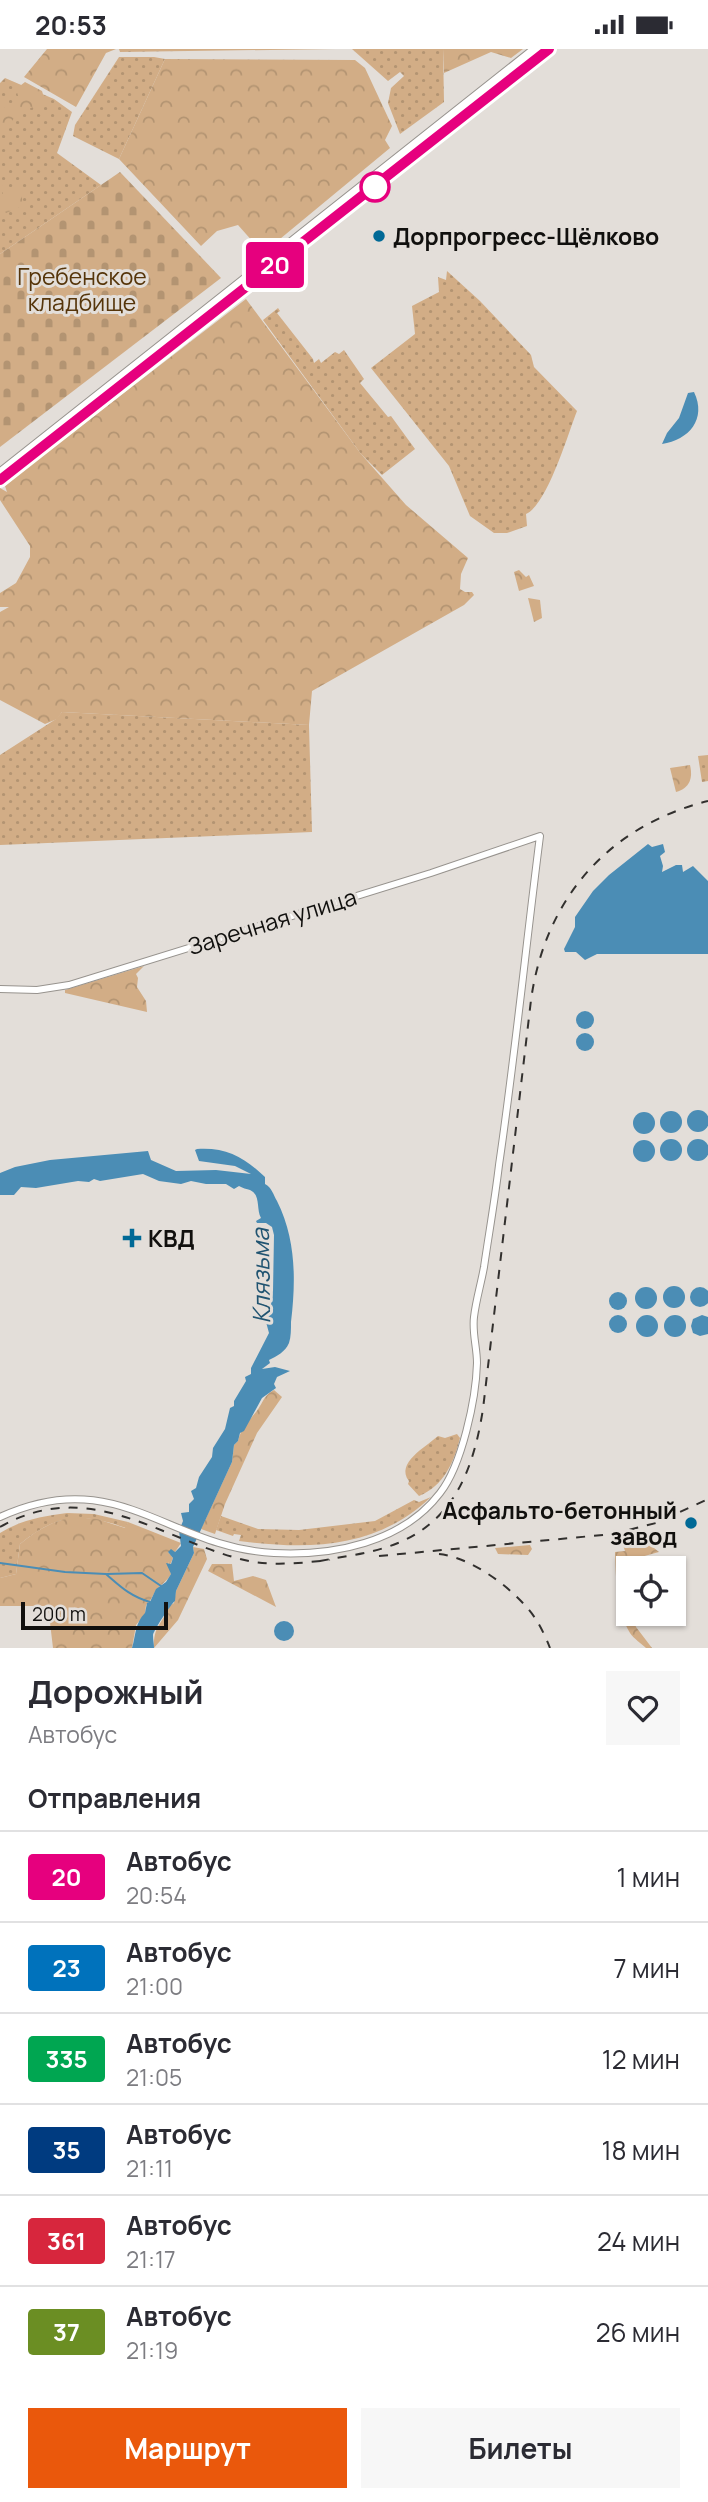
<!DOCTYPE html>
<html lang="ru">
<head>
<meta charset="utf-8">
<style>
  :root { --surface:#fff; --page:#f7f7f7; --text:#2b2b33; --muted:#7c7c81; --line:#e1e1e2; --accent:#ea580c }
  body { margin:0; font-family:Manrope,sans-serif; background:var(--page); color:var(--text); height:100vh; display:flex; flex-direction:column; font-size:26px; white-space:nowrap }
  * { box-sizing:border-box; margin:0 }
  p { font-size:23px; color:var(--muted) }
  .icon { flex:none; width:38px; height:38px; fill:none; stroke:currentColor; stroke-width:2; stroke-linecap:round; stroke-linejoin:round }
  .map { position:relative; height:1599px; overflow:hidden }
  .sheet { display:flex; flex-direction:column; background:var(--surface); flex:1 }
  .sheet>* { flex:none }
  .badge { padding:0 14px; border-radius:5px; font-size:24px; line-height:46px }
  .tools { position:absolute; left:616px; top:1507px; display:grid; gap:14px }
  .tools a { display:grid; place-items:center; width:70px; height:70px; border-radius:0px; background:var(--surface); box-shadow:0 2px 5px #0004; font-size:35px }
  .scale { position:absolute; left:21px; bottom:18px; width:147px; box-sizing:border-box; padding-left:7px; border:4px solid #11100e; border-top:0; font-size:19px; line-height:24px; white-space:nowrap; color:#11100e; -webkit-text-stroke:5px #e3ded9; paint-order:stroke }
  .map>.badge { position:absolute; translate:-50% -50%; box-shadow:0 0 0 4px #fff }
  h2 { padding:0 28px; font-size:26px; line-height:63px }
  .round { display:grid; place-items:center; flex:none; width:74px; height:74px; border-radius:0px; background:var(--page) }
  .summary { display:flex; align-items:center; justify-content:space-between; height:119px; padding:0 28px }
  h1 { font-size:33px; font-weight:700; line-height:52px }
  .button { display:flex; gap:14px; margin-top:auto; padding:14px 28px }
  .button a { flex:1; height:80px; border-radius:0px; background:var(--accent); color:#fff; font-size:28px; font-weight:700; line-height:80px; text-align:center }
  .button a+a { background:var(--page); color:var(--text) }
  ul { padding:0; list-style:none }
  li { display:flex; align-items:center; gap:21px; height:91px; padding:0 28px; border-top:2px solid var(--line) }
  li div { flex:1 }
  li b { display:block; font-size:26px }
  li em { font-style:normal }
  li .badge { min-width:77px; font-weight:700; text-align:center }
  .status { display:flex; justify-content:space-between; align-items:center; height:49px; padding:0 35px; background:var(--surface); direction:ltr }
  .status svg { height:19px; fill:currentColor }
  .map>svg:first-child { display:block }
  .grass { fill:url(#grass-dots) }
  .forest { fill:url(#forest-crowns) }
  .cemetery { fill:url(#cemetery-stones) }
  .water { fill:#4b8db5 }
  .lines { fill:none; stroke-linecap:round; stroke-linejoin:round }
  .stream { stroke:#4b8db5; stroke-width:2 }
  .tertiary-casing { stroke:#97938e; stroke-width:8 }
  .primary-casing { stroke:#97938e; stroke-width:9 }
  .tertiary { stroke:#fff; stroke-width:6 }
  .primary { stroke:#fff; stroke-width:7 }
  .rail { stroke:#32302e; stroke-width:2; stroke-dasharray:9 9; stroke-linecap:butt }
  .line-casing { stroke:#fff; stroke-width:16 }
  .line { stroke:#e6007e; stroke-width:10 }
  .stop-dot { fill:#fff; stroke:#e6007e; stroke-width:3.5 }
  .poi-dot { fill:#006996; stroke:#e3ded9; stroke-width:2.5 }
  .labels { text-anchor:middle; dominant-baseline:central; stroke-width:6; stroke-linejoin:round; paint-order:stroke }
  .poi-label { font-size:23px; font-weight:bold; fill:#11100e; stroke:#e3ded9; text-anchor:start }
  .park-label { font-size:23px; fill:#56350a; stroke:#e3ded9 }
  .street-label { font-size:23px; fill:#11100e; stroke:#e3ded9 }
  .water-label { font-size:24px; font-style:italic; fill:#215471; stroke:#e3ded9 }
</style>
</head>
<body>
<div class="status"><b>20:53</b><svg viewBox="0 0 49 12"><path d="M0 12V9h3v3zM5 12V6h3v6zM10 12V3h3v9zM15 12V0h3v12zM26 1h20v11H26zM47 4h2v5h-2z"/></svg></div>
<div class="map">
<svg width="708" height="1599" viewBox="0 0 708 1599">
  <defs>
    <pattern id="grass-dots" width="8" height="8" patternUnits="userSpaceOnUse" patternTransform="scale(1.75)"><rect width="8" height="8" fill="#d2ad86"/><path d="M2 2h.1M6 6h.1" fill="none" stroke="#b39472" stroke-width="1.8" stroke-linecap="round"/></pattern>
    <pattern id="forest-crowns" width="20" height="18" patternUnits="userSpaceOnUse" patternTransform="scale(1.75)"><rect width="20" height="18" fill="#d2ad86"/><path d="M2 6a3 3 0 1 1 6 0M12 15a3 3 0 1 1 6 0" fill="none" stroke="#b39472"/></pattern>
    <pattern id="cemetery-stones" width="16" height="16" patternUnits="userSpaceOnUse" patternTransform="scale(1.75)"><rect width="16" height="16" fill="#d2ad86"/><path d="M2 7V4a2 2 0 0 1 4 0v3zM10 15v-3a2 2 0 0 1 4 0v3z" fill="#b39472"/></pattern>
  </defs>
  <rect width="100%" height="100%" fill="#e3ded9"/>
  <g class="grass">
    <path d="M 119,0 L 336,0 L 120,3 Z"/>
    <path d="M 352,0 L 443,0 L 444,53 L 400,85 L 388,54 L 391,39 L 404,27 L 400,23 L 388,32 Z"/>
    <path d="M 119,8 L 154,8 L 165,10 L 119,110 L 73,87 L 75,76 Z"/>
    <path d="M 5,29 L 54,50 L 72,63 L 57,104 L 101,136 L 0,205 L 0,34 Z"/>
    <path d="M 447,222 L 480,252 L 531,306 L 534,318 L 577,362 C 568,385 547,456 526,465 L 527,477 L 507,484 L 494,484 L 470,467 L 449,417 L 371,319 L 415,285 L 412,257 L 439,243 L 438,228 L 446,231 Z"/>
    <path d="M 278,259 L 280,262 L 277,264 L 313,310 L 314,314 L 319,310 L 321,314 L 335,303 L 339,305 L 344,301 L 364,330 L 360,334 L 388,368 L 391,367 L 415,400 L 382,426 L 361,405 L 263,271 Z"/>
    <path d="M 62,663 L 309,676 L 312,783 L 0,796 L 0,706 L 56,670 Z"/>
    <path d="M 708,706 L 708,732 L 702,733 L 698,707 Z"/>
    <path d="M 457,1385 L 460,1389 C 454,1413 444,1437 419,1447 L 408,1435 L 409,1432 C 395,1414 426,1398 438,1387 L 445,1389 Z"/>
    <path d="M 431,1448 C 376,1500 310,1501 239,1492 L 241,1486 L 234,1485 L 233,1487 L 216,1481 L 221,1467 L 258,1480 L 299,1481 L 375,1472 L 414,1451 L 419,1453 Z"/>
    <path d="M 67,1464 L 94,1465 L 128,1473 L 126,1479 C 80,1463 57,1465 20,1495 L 16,1525 L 0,1529 L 0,1484 C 21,1471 43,1467 67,1464 Z"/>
  </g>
  <g class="forest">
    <path d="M 47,0 L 116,0 L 106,4 L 76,58 L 24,28 Z"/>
    <path d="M 443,0 L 523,0 L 511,9 L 491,3 L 444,24 Z"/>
    <path d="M 165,10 L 355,11 L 365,19 L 392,77 L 385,91 L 390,99 L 263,204 L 238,176 L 217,182 L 201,197 L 119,110 Z"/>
    <path d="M 25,33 L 42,42 L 45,52 L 15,67 L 9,78 L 0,85 L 0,59 L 2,57 L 9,60 L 20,53 L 16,40 Z"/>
    <path d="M 0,135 L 9,142 L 15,139 L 21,142 L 23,157 L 6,164 L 0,157 L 3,144 L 0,141 Z"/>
    <path d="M 246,250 L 361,405 L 406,456 L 468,509 L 461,525 L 460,540 L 465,543 L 472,543 L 474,546 L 464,556 L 312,642 L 309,676 L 62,663 L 57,670 L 45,675 L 0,651 L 0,563 L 9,558 L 0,558 L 0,544 L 16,534 L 30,508 L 30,497 L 0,451 L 0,439 L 7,443 L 5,437 L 29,417 Z"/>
    <path d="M 519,521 L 526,528 L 529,526 L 534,537 L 519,542 L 514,523 Z"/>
    <path d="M 528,549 L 540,551 L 542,569 L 534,573 Z"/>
    <path d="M 690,716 C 693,729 690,739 676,743 L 670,719 Z"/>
    <path d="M 144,917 L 136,925 L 138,929 L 137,938 L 146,952 L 147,963 L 65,944 L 65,941 Z"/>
    <path d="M 274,1341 L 282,1348 L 257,1384 L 225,1455 L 215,1485 L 201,1480 L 232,1413 L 234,1396 L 238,1392 C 241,1379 248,1373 256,1363 C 264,1353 262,1348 274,1341 Z"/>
    <path d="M 74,1468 L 97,1470 L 125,1479 L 128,1473 L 181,1494 L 175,1503 L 168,1503 L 173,1509 L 170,1516 L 168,1513 L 171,1525 C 167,1533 160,1535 156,1542 C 152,1547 151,1552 146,1556 L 145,1565 L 136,1576 L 132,1599 L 53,1599 L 48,1557 L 0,1557 L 0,1529 L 16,1525 L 20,1495 C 37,1481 52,1472 74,1468 Z"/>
    <path d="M 627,1492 L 649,1495 L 659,1503 L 623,1513 C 623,1531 628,1547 628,1564 L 632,1565 L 636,1578 L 652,1599 L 646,1599 C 641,1594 634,1590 630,1584 C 616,1561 616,1529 615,1503 L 625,1502 L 623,1496 Z"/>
    <path d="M 530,1496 L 532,1500 L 528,1506 L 498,1505 L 495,1499 Z"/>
    <path d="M 193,1498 L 204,1500 L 207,1510 L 178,1571 L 154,1599 C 153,1576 163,1575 169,1557 L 174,1554 L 176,1542 L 194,1504 Z"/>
    <path d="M 212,1515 L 232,1515 L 234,1532 L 253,1527 L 266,1531 L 276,1558 L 208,1522 Z"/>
  </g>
  <path class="cemetery" d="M 120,123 L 221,229 L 0,398 L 0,205 Z"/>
  <g class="water">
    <path d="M 694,343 C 707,370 689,391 662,395 L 667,384 L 679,369 L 688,344 Z"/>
    <path d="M 648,795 L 652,798 L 663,795 L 665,803 L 660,807 L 663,817 L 662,823 L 676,816 L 682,816 L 683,823 L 693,817 L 708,832 L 708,905 L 597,905 L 585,911 L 576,903 L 565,903 L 564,900 L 575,878 L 575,868 L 593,842 L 609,826 Z"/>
    <circle cx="585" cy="971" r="9"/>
    <circle cx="585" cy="993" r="9"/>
    <circle cx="698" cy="1072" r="11"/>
    <circle cx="671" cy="1073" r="11"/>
    <circle cx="644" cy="1074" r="11"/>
    <circle cx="671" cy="1101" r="11"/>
    <circle cx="698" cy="1101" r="11"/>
    <circle cx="644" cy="1102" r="11"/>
    <path d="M 197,1100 C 227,1098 245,1109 265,1128 L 265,1135 C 272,1139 273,1145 277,1152 C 296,1190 296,1231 291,1273 C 291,1280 291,1288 289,1294 C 285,1303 277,1307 269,1311 L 270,1314 L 262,1320 L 275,1318 L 290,1322 L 277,1328 L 274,1335 L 276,1339 L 262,1349 L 244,1382 L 240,1384 L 238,1392 L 234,1396 L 232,1413 L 193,1498 L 194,1504 L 176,1542 L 175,1552 C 171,1555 154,1581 153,1586 C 153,1591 154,1595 154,1599 L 132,1599 C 136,1585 135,1574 145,1564 L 147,1554 L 150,1553 L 156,1540 L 166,1533 L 171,1525 L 166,1514 L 171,1515 L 173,1509 L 168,1503 L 171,1500 L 175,1503 L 181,1497 L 179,1482 L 183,1472 L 181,1464 L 189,1463 L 189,1455 L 194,1450 L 191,1442 L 196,1439 L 199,1428 L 212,1408 L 213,1399 L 225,1380 L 230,1359 L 234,1357 L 234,1352 L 246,1332 L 245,1328 L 251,1325 L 251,1319 L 269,1284 L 266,1273 L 270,1262 L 273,1242 L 274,1186 L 272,1178 L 266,1174 L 257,1174 L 256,1172 L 261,1169 C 256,1160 261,1146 250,1141 C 247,1140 242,1139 239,1137 L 234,1140 L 226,1135 L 206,1135 L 191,1132 L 181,1135 L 159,1132 L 143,1125 L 100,1132 L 94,1130 L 89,1133 L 78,1132 L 36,1139 L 21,1138 L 14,1146 L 0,1146 L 0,1124 L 15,1118 L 50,1111 L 148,1102 L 151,1111 L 176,1122 L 216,1121 L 251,1125 L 235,1117 L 199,1112 L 195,1101 Z"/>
    <circle cx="674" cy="1248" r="11"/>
    <circle cx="700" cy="1248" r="10"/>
    <circle cx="646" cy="1249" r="11"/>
    <circle cx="618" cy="1252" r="9"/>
    <circle cx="618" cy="1275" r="9"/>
    <path d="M 702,1266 L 708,1268 L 708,1285 L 700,1287 L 693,1284 L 691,1277 L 693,1270 Z"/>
    <circle cx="675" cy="1277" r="11"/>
    <circle cx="647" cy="1277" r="11"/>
    <circle cx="284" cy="1582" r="10"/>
  </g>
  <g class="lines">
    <g class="stream">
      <path d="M 0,1514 L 65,1523 L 106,1525 C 121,1538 130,1547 150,1553"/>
      <path d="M 107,1525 L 142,1524 L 161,1537"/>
    </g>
    <g class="tertiary-casing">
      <path id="tertiary" d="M 0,940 L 37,941 L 69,936 L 431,824 L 540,787 C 526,896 515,1007 499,1116 C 495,1150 489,1184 484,1218 C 481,1235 476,1251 474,1268 C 472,1284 477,1298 477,1314 C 476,1350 462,1416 440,1444 C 402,1494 333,1507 274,1504 C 168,1499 117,1414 0,1468"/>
    </g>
    <g class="primary-casing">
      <g id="primary">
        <path d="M 0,423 L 534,0"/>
        <path d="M 0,431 L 549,0"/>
      </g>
    </g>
    <use href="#tertiary" class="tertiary"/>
    <use href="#primary" class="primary"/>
    <g class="rail">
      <path d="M 0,1478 C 88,1428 157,1488 240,1510 C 269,1518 300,1514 330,1511"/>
      <path d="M 439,1505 C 472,1508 517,1542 535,1569 C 541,1578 546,1589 550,1599"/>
      <path d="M 379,1507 L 613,1485 L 656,1474 L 708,1450"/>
      <path d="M 320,1512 C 346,1507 374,1504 398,1494 C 456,1470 474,1417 483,1360 L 531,951 C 545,850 608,777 708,752"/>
    </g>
  </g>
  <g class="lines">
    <g class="line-casing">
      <path id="line" d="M 0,431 L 549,0"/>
    </g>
    <use href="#line" class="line"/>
  </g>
  <circle class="stop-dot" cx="375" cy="138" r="14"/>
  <g class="poi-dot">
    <circle cx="379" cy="187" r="7"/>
    <path d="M128.5 1178.5h7v7h7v7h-7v7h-7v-7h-7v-7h7z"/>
    <circle cx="691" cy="1474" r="7"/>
  </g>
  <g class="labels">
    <g class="poi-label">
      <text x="393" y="187">Дорпрогресс-Щёлково</text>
      <text x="148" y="1189">КВД</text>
      <text x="677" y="1461" text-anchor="end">Асфальто-бетонный<tspan x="677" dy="26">завод</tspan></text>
    </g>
    <g class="park-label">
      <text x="82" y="227">Гребенское<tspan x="82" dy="26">кладбище</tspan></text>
    </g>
    <g class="street-label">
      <text transform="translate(272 872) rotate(-17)">Заречная улица</text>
    </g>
    <g class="water-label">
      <text transform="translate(260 1227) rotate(-91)">Клязьма</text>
    </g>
  </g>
</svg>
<div class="tools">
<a><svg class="icon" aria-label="locate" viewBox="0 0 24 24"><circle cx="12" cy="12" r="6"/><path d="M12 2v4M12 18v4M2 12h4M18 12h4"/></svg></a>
</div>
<div class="scale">200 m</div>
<b class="badge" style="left:275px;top:216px;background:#e6007e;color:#fff">20</b>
</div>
<section class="sheet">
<div class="summary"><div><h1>Дорожный</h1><p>Автобус</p></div><a class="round"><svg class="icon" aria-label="heart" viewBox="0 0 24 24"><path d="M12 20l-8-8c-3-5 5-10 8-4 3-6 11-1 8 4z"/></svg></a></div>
<h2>Отправления</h2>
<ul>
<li><span class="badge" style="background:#e6007e;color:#fff">20</span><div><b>Автобус</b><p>20:54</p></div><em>1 мин</em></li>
<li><span class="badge" style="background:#0072bc;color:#fff">23</span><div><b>Автобус</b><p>21:00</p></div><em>7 мин</em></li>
<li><span class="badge" style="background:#00a651;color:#fff">335</span><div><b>Автобус</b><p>21:05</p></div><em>12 мин</em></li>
<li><span class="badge" style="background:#003b80;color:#fff">35</span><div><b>Автобус</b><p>21:11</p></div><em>18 мин</em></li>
<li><span class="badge" style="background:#d7263d;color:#fff">361</span><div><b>Автобус</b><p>21:17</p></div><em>24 мин</em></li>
<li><span class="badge" style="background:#6b8e23;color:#fff">37</span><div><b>Автобус</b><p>21:19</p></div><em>26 мин</em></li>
</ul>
<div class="button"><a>Маршрут</a><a>Билеты</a></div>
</section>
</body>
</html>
